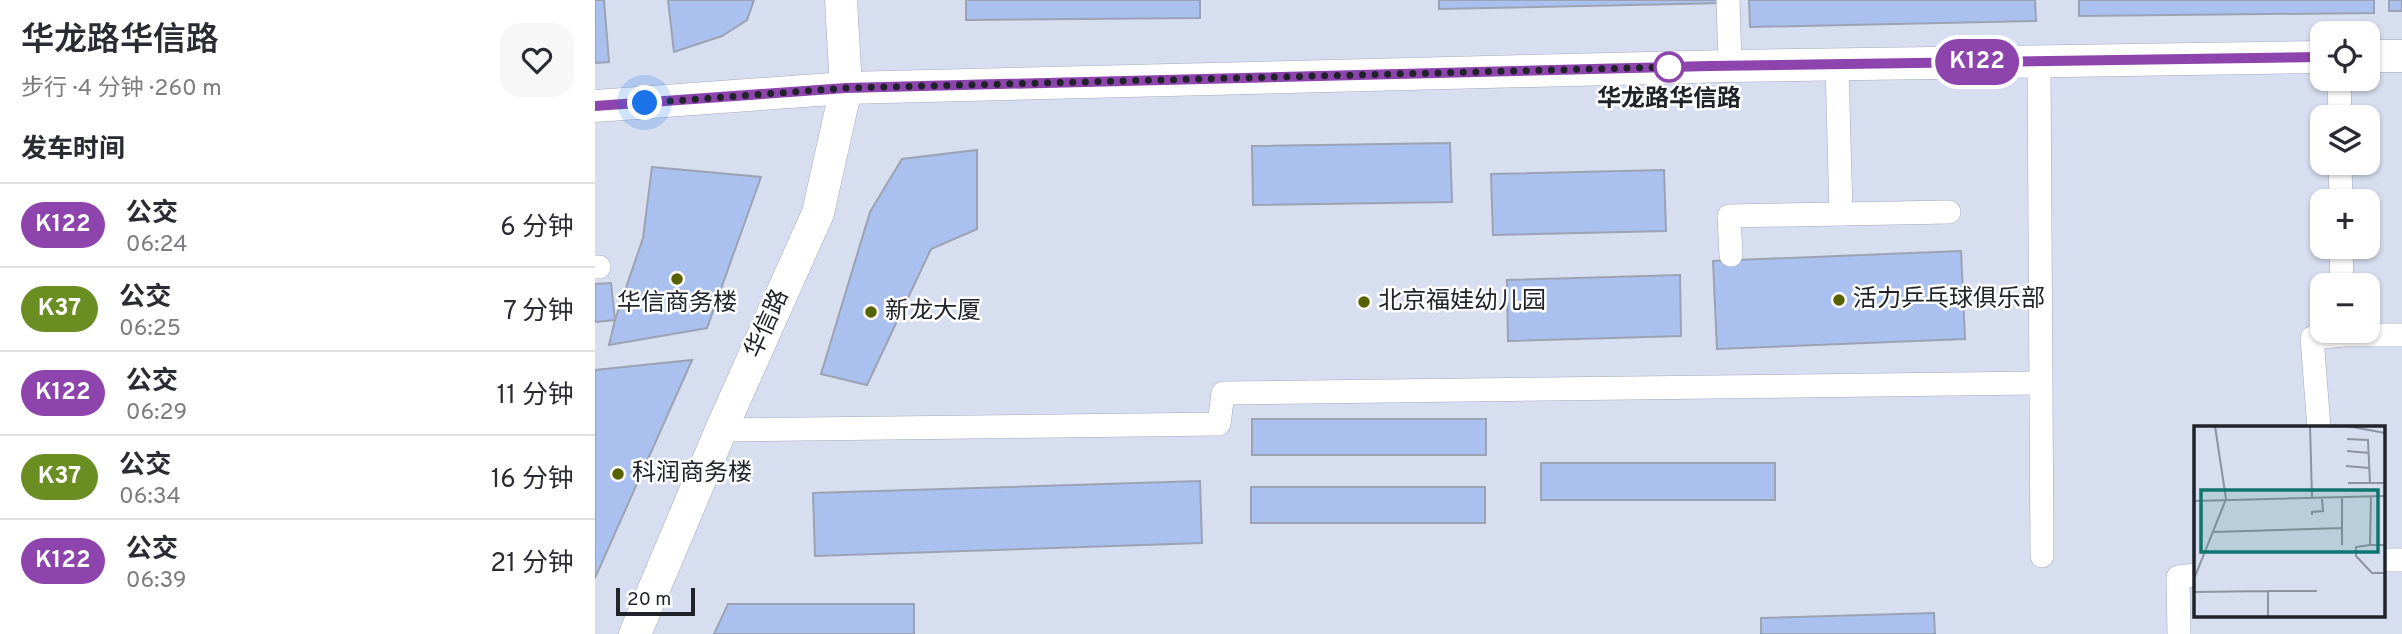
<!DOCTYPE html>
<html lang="zh">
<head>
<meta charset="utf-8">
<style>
  :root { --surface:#fff; --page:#f7f7f7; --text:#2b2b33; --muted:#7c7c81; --line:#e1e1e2 }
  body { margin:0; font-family:Overpass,"Noto Sans SC",sans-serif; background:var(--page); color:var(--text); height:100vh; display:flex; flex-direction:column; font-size:26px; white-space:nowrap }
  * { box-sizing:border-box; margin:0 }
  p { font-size:23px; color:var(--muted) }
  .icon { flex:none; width:38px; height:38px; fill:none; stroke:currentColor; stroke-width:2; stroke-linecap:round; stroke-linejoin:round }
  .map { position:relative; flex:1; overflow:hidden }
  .panel { display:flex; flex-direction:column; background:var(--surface); width:595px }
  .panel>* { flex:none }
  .badge { padding:0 14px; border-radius:23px; font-size:24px; line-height:46px }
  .tools { position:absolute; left:1715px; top:21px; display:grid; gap:14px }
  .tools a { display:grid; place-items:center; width:70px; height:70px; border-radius:14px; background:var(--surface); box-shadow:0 2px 5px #0004; font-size:35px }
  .scale { position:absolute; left:21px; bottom:18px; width:79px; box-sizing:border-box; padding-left:7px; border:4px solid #202329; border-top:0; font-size:19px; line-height:24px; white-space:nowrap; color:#202329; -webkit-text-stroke:5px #fff; paint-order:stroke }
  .you { position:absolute; width:35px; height:35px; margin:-18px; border:5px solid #fff; border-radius:50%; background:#1a73e8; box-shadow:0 0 0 10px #1a73e833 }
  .map>.badge { position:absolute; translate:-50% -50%; box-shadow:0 0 0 4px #fff }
  h2 { padding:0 21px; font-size:26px; line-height:63px }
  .round { display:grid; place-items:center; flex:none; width:74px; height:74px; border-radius:21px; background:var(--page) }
  .summary { display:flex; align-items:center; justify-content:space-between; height:119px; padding:0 21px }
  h1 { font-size:33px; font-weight:600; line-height:52px }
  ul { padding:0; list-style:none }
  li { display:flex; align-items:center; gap:21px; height:84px; padding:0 21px; border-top:2px solid var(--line) }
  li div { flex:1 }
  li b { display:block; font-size:26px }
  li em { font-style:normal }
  li .badge { min-width:77px; font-weight:700; text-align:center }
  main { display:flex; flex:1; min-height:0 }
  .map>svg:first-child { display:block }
  .building { fill:#aac1f0; stroke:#9ba3b3; stroke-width:2 }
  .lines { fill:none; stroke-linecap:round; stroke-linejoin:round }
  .street-casing { stroke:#a2aaba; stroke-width:24 }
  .secondary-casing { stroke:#a2aaba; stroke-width:33 }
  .street { stroke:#fff; stroke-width:23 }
  .secondary { stroke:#fff; stroke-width:32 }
  .line-casing { stroke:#fff; stroke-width:16 }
  .line { stroke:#8e44ad; stroke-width:10 }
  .walk { stroke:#202329; stroke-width:7; stroke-dasharray:0 12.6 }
  .stop-dot { fill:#fff; stroke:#8e44ad; stroke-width:3.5 }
  .poi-dot { fill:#596200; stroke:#fff; stroke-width:2.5 }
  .labels { text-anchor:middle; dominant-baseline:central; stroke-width:5; stroke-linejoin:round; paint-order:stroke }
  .stop-label { font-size:24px; font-weight:bold; fill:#202329; stroke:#fff }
  .poi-label { font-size:24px; fill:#202329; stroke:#fff; text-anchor:start }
  .street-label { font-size:24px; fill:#202329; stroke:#fff }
  .inset-road { fill:none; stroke:#8d93a0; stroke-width:2 }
  .view { fill:#0f766e; fill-opacity:0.15; stroke:#0f766e; stroke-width:3.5 }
  .inset-edge { fill:none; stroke:#202329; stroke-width:3.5 }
</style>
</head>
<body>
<main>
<section class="panel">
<div class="summary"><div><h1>华龙路华信路</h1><p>步行 · 4 分钟 · 260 m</p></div><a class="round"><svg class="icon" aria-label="heart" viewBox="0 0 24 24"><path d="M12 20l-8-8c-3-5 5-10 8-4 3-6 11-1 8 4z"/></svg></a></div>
<h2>发车时间</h2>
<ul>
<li><span class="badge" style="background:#8e44ad;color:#fff">K122</span><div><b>公交</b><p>06:24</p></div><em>6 分钟</em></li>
<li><span class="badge" style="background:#6b8e23;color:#fff">K37</span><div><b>公交</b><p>06:25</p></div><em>7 分钟</em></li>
<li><span class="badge" style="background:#8e44ad;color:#fff">K122</span><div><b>公交</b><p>06:29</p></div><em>11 分钟</em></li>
<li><span class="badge" style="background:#6b8e23;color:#fff">K37</span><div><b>公交</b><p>06:34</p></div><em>16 分钟</em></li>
<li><span class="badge" style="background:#8e44ad;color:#fff">K122</span><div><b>公交</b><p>06:39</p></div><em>21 分钟</em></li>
</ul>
</section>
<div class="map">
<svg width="1807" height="634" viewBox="0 0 1807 634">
  <rect width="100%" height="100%" fill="#d6deef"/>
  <g class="building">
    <path d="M 0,0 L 9,0 L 14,62 L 0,63 Z"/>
    <path d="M 73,0 L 159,0 L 152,20 L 127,36 L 79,52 Z"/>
    <path d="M 371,0 L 605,0 L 605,18 L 371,20 Z"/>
    <path d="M 844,0 L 1130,0 L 1130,3 L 844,9 Z"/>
    <path d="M 1154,0 L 1440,0 L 1441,21 L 1155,27 Z"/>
    <path d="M 1484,0 L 1779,0 L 1779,13 L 1484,16 Z"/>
    <rect x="1794" y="0" width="13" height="11"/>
    <path d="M 855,143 L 857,202 L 658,205 L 657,146 Z"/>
    <path d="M 382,150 L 382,229 L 336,249 L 272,385 L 226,374 L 275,212 L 307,159 Z"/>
    <path d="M 57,167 L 166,177 L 112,328 L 14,345 L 20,320 L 48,238 Z"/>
    <path d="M 1069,170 L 1071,231 L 898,235 L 896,174 Z"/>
    <path d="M 1366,251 L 1370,339 L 1122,349 L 1118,261 Z"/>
    <path d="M 1085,275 L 1086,336 L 913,341 L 912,280 Z"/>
    <path d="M 16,283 L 20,320 L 0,322 L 0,284 Z"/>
    <path d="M 97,360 L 0,578 L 0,370 Z"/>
    <rect x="657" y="419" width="234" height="36"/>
    <rect x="946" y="463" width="234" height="37"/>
    <path d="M 605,481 L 607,543 L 220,556 L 218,493 Z"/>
    <rect x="656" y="487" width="234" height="36"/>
    <path d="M 133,604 L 319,604 L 319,634 L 119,634 Z"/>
    <path d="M 1339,613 L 1340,634 L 1166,634 L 1166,618 Z"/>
  </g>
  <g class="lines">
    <g class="street-casing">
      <g id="street">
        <path d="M 1133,0 L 1135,66"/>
        <path d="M 1444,62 L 1447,556"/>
        <path d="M 1744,79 L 1745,117"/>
        <path d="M 1745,163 L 1746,201"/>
        <path d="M 1246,214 L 1354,212"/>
        <path d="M 1746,247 L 1747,285"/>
        <path d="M 1136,255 L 1134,216 L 1246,214 L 1242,65"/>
        <path d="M 0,267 L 4,267"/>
        <path d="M 1748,335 L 1807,335"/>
        <path d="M 1724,428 L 1717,338 L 1748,335 L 1748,331"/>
        <path d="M 126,430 L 624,424 L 628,393 L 1445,383"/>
        <path d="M 1788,560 L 1807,560"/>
        <path d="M 1584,634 L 1583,577 L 1601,575"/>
      </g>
    </g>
    <g class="secondary-casing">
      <g id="secondary">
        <path d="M 1773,56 L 1807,56"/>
        <path d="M 0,106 L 251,88 L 1135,66 L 1727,57"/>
        <path d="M 40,634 L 126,430 L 223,213 L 251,88 L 246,0"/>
      </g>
    </g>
    <use href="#street" class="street"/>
    <use href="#secondary" class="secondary"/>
  </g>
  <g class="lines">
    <g class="line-casing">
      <path id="line" d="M 0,106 L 251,88 L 1115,66 L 1727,57"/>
    </g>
    <use href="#line" class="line"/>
    <path class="walk" d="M 50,103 L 251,88 L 1074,67"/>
  </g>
  <circle class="stop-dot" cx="1074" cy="67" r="14"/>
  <g class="poi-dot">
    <circle cx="82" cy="279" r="7"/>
    <circle cx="1244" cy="300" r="7"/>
    <circle cx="769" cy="302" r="7"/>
    <circle cx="276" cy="312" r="7"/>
    <circle cx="23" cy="474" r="7"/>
  </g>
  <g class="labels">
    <g class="stop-label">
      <text x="1074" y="100">华龙路华信路</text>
    </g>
    <g class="poi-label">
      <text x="1258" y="300">活力乒乓球俱乐部</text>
      <text x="783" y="302">北京福娃幼儿园</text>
      <text x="82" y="304" text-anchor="middle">华信商务楼</text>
      <text x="290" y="312">新龙大厦</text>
      <text x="37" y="474">科润商务楼</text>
    </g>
    <g class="street-label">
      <text transform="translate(173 324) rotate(-66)">华信路</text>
    </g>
  </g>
  <g transform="translate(1599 426)">
    <rect width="191" height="191" fill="#d6deef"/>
    <path class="inset-road" d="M 116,0 L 118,71M 153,0 L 191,7M 153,13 L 174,14 L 176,57 L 191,57M 153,25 L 175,27M 152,40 L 175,42M 154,57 L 176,57M 148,70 L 148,119M 177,70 L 176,119 L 191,119M 0,75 L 191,70M 118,89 L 118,86 L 129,85 L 128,73M 19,106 L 148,102M 176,119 L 162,121 L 162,130 L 178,147 L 191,147M 0,153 L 32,73 L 21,0M 0,166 L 74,165M 74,190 L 74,165 L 123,165"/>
    <path class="view" d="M 7,64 L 184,64 L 184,126 L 7,126 Z"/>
    <rect width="191" height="191" class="inset-edge"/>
  </g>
</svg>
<div class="tools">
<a><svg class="icon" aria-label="locate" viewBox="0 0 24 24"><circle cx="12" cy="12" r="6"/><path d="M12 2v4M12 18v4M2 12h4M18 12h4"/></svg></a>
<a><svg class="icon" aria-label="layers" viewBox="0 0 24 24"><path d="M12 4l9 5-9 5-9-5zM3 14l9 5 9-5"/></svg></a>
<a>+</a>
<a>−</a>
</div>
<div class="scale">20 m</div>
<div class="you" style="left:50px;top:103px"></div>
<b class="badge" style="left:1382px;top:62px;background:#8e44ad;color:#fff">K122</b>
</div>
</main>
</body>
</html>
